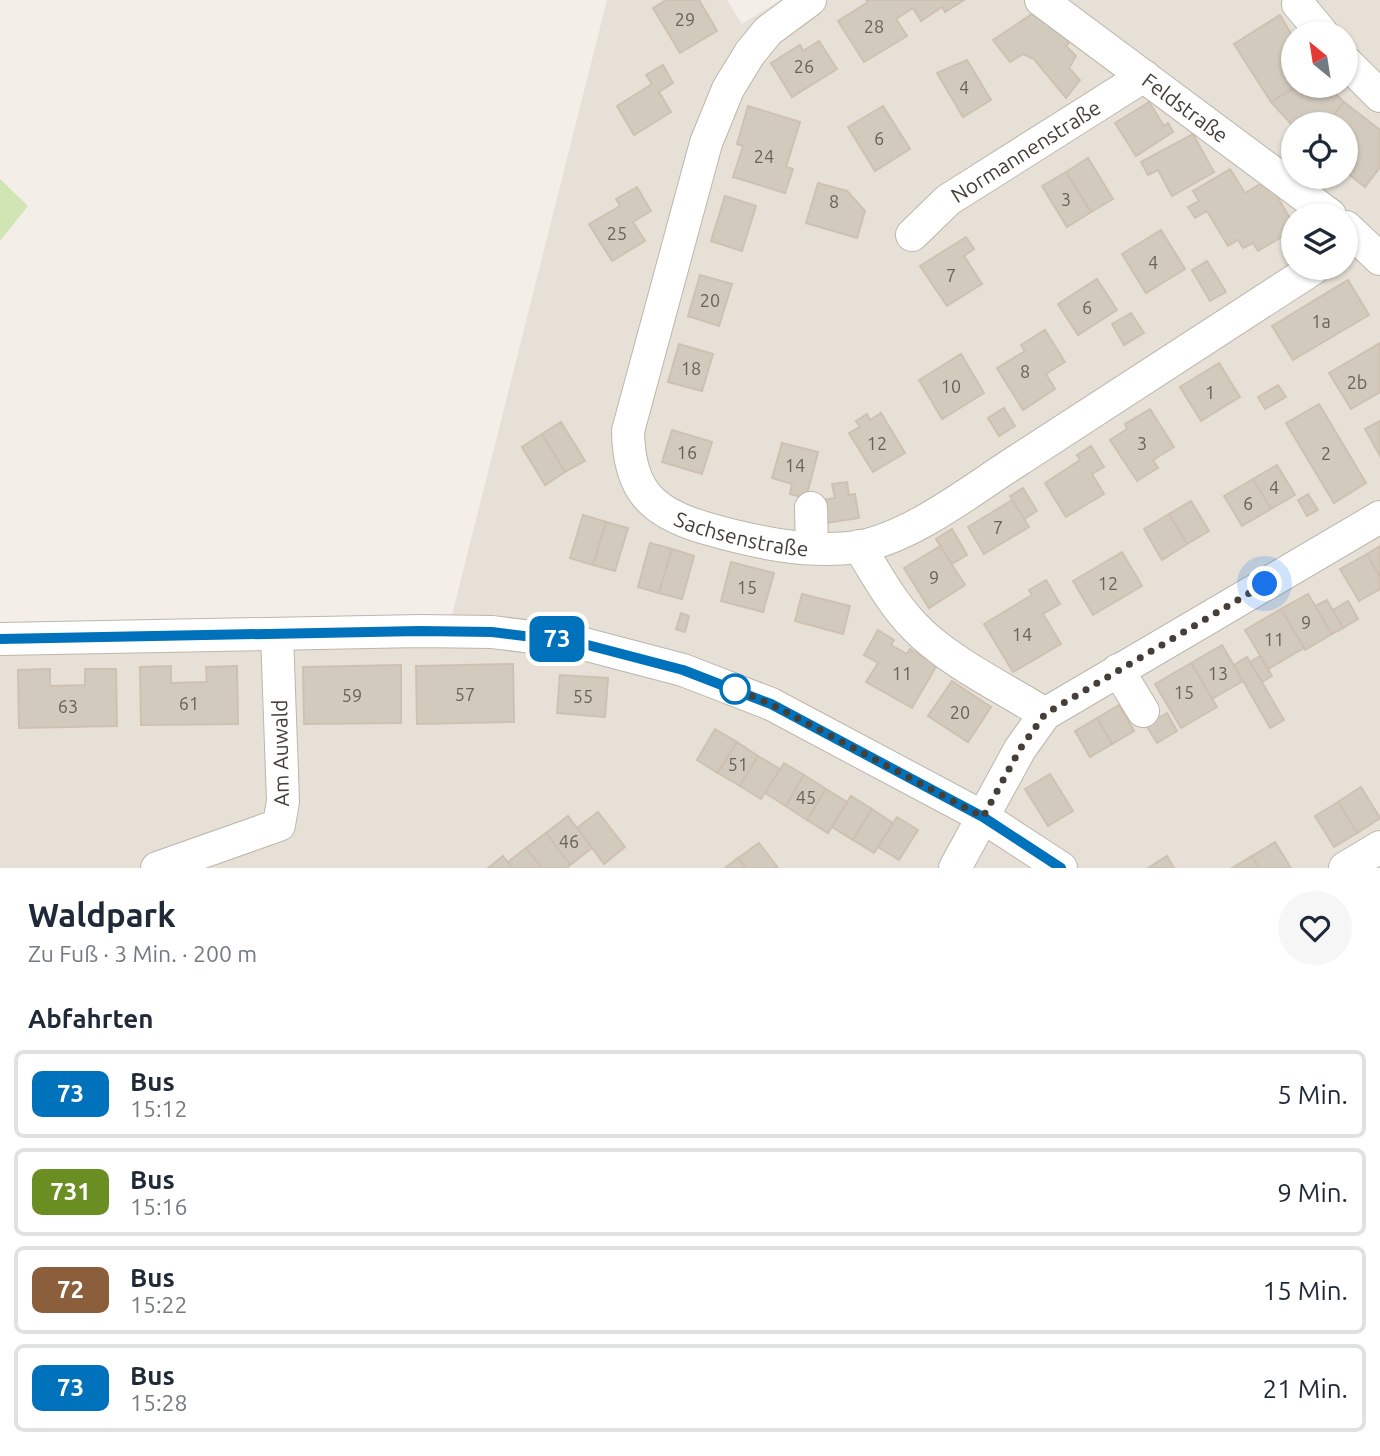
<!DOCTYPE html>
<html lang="de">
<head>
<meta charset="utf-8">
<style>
  :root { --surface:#fff; --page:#f6f6f7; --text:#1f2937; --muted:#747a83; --line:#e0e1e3 }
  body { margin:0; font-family:Ubuntu,sans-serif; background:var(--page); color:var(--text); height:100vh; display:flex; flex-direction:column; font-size:26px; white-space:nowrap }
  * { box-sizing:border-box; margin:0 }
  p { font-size:23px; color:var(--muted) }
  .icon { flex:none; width:38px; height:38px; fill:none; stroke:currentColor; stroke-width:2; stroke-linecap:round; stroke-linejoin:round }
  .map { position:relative; height:868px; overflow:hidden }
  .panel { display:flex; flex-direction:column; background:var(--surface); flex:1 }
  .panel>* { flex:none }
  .badge { padding:0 14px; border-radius:10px; font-size:24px; line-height:46px }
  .needle { width:46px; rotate:330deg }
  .buttons { position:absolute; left:1281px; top:21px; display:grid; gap:14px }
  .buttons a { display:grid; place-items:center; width:77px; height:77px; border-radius:50%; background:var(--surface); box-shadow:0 2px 5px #0004; font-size:35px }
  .you { position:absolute; width:35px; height:35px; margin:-18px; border:5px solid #fff; border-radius:50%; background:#1a73e8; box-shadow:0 0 0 10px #1a73e833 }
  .map>.badge { position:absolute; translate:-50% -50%; box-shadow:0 0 0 4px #fff }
  h2 { padding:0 28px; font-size:26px; line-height:63px }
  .round { display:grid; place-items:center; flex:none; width:74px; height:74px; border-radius:37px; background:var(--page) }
  .overview { display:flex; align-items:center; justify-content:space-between; height:119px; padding:0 28px }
  h1 { font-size:33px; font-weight:700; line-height:52px }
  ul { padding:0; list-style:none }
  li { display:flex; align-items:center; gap:21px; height:88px; margin:0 14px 10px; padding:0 14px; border:4px solid var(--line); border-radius:10px }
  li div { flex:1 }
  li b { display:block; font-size:26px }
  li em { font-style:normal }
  li .badge { min-width:77px; font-weight:700; text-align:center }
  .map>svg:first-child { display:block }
  .residential { fill:#e6e0d6; fill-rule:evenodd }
  .grass { fill:#d0e4b4 }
  .building { fill:#d3cabe; stroke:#cec1b2; stroke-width:2 }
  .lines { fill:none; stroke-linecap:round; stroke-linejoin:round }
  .minor-casing { stroke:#bdb6ab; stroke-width:34 }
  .minor { stroke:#fff; stroke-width:32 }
  .line-casing { stroke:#fff; stroke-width:16 }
  .line { stroke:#0072bc; stroke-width:10 }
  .walk { stroke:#453f37; stroke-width:7; stroke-dasharray:0 12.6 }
  .stop-dot { fill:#fff; stroke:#0072bc; stroke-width:3.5 }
  .labels { text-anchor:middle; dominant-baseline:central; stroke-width:5; stroke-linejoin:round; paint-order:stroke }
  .number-label { font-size:18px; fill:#686259 }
  .street-label { font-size:21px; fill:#453f37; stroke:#fff }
</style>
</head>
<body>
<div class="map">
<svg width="1380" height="868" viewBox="0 0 1380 868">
  <rect width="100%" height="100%" fill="#f3efe8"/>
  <path class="residential" d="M 607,0 L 727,0 L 742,24 L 781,0 L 1380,0 L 1380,868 L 0,868 L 0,640 L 420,633 L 452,615 ZM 1293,33 L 1346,33 L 1346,86 L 1293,86 ZM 1293,124 L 1346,124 L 1346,177 L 1293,177 ZM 1293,215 L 1346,215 L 1346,268 L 1293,268 Z"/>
  <path class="grass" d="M 0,179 L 28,206 L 0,241 Z"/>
  <g class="building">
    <path d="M 666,0 L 699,0 L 717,31 L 680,53 L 653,8 Z"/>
    <path d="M 866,0 L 964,0 L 945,12 L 942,7 L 921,21 L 913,8 L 896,19 L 907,36 L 864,62 L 838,21 L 868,2 Z"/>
    <path d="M 1032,14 L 1061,29 L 1072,39 L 1066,46 L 1076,56 L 1069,68 L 1080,80 L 1066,98 L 1034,59 L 1023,54 L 1010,62 L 993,40 Z"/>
    <path d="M 1280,15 L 1293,37 L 1293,86 L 1297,86 L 1271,102 L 1234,44 Z"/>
    <path d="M 819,41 L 837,69 L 792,97 L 771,63 L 800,45 L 803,51 Z"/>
    <path d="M 967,60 L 991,100 L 963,117 L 937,73 Z"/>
    <path d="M 663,65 L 673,83 L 659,92 L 671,112 L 634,135 L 617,106 L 652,84 L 646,75 Z"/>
    <path d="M 1297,86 L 1328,86 L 1344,102 L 1327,124 L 1293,126 L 1271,102 Z"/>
    <path d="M 1149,102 L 1164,126 L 1168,123 L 1173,132 L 1136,156 L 1115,123 Z"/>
    <path d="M 1344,102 L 1380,130 L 1380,167 L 1365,187 L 1346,172 L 1346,124 L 1327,124 Z"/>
    <path d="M 748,106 L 800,122 L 786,167 L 793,169 L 785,193 L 733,177 L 743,146 L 737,144 Z"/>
    <path d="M 883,106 L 910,149 L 875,171 L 848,127 Z"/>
    <path d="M 1193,134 L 1214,172 L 1172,196 L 1158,170 L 1148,175 L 1141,162 Z"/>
    <path d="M 1088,158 L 1113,199 L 1091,212 L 1066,172 Z"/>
    <path d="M 1230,169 L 1245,193 L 1267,180 L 1293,223 L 1293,230 L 1258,251 L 1253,243 L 1243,248 L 1238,240 L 1228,246 L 1207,211 L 1195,218 L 1188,207 L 1199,201 L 1193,191 Z"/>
    <path d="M 1066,172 L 1091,212 L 1067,227 L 1042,186 Z"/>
    <path d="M 818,183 L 847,191 L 865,211 L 857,238 L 806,223 Z"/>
    <path d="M 637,187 L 651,211 L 633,222 L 645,241 L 612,261 L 589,224 L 620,206 L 616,199 Z"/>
    <path d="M 725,196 L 756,206 L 742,251 L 711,241 Z"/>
    <path d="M 1161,230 L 1185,269 L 1146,293 L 1122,254 Z"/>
    <path d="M 966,237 L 974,249 L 964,256 L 982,284 L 947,306 L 920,266 Z"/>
    <path d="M 1207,261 L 1226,292 L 1210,301 L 1192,270 Z"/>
    <path d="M 700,275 L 732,284 L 719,326 L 688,316 Z"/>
    <path d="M 1097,279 L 1117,310 L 1078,335 L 1058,304 Z"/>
    <path d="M 1348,280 L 1369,315 L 1293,360 L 1272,326 Z"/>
    <path d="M 1131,313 L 1144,333 L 1124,345 L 1112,324 Z"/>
    <path d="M 1045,330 L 1065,362 L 1046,374 L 1055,389 L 1023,410 L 997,368 L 1025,351 L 1021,345 Z"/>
    <path d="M 1380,343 L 1380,392 L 1351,409 L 1329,373 Z"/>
    <path d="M 679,344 L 713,354 L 702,391 L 668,382 Z"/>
    <path d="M 961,354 L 984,393 L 942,419 L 919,380 Z"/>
    <path d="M 1219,363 L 1240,397 L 1201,421 L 1180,387 Z"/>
    <path d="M 1278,385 L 1286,397 L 1265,409 L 1258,397 Z"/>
    <path d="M 1319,404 L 1366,483 L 1334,503 L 1286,423 Z"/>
    <path d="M 1004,408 L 1015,426 L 999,436 L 988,418 Z"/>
    <path d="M 1150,409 L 1174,447 L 1153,460 L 1158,468 L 1137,481 L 1110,440 L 1127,429 L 1125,424 Z"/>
    <path d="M 881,413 L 905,453 L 873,472 L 849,433 L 860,427 L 856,421 L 867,414 L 870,420 Z"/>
    <path d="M 1380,421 L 1380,456 L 1365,429 Z"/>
    <path d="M 561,422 L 585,461 L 565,472 L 542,434 Z"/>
    <path d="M 672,430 L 712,442 L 702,474 L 662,462 Z"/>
    <path d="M 542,434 L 565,472 L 545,485 L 522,447 Z"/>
    <path d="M 782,443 L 818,452 L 806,498 L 790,494 L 792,484 L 772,478 Z"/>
    <path d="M 1091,446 L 1104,467 L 1092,474 L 1104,494 L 1066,517 L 1045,483 L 1080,460 L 1077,455 Z"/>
    <path d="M 1277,465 L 1295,495 L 1271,509 L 1253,479 Z"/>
    <path d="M 1253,479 L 1271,509 L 1242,526 L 1224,496 Z"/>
    <path d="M 847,482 L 849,495 L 855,494 L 859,518 L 819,524 L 816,501 L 835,498 L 832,484 Z"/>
    <path d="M 1023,488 L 1037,511 L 1024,519 L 1010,496 Z"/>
    <path d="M 1308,494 L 1318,510 L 1307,516 L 1298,500 Z"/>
    <path d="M 1012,500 L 1029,527 L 984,554 L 968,527 Z"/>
    <path d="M 1191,501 L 1209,531 L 1187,544 L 1169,514 Z"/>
    <path d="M 1169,514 L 1187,544 L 1162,560 L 1144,529 Z"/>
    <path d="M 583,515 L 606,522 L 593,565 L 570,558 Z"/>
    <path d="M 606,522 L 628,528 L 615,571 L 593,565 Z"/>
    <path d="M 952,529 L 967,555 L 952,564 L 936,539 Z"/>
    <path d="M 650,543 L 672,549 L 659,593 L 638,587 Z"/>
    <path d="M 940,546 L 965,585 L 929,608 L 904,568 Z"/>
    <path d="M 1380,546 L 1380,577 L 1367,554 Z"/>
    <path d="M 672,549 L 694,556 L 682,599 L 659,593 Z"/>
    <path d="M 1122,552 L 1142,586 L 1093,615 L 1073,581 Z"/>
    <path d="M 1367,554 L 1380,577 L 1380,589 L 1359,601 L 1340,569 Z"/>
    <path d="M 731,562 L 774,573 L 763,612 L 721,601 Z"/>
    <path d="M 1046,580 L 1060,604 L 1043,614 L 1061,644 L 1013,672 L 984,624 L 1032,595 L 1029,590 Z"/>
    <path d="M 802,594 L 850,606 L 843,634 L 795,621 Z"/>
    <path d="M 1308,594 L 1332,634 L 1305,650 L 1281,609 Z"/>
    <path d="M 1327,600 L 1343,628 L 1332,634 L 1315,606 Z"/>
    <path d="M 1348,601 L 1358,619 L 1343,628 L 1333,610 Z"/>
    <path d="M 1281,609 L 1304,648 L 1268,669 L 1245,630 Z"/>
    <path d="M 681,613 L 689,616 L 685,632 L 676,629 Z"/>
    <path d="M 878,630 L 894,640 L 891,645 L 907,654 L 910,649 L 937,665 L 912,708 L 866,682 L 878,663 L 864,655 Z"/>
    <path d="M 1222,645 L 1243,681 L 1212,699 L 1191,663 Z"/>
    <path d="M 1260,656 L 1272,676 L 1262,682 L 1250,662 Z"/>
    <path d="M 1247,657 L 1284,720 L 1270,728 L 1234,665 Z"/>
    <path d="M 1191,663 L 1217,707 L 1181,728 L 1155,684 Z"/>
    <path d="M 513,664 L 514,722 L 417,724 L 416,666 Z"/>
    <path d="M 401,665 L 401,723 L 304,724 L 303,667 Z"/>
    <path d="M 171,666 L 171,683 L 207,682 L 206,667 L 237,666 L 238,724 L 141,725 L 140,667 Z"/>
    <path d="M 50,669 L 50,686 L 85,685 L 85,669 L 116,669 L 117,726 L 19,728 L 18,670 Z"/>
    <path d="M 560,675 L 608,678 L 605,717 L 557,713 Z"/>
    <path d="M 952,681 L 991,707 L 968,742 L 928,716 Z"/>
    <path d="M 1119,705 L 1134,731 L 1112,744 L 1097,718 Z"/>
    <path d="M 1167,713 L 1177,731 L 1157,743 L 1146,725 Z"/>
    <path d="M 1097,718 L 1112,744 L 1090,757 L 1075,731 Z"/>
    <path d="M 715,729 L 737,742 L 718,773 L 697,760 Z"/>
    <path d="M 737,742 L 758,756 L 740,786 L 718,773 Z"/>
    <path d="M 758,756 L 780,769 L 761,799 L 740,786 Z"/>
    <path d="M 784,763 L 804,775 L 786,806 L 765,793 Z"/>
    <path d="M 1050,774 L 1073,811 L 1048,826 L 1025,789 Z"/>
    <path d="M 804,775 L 826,789 L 807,820 L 786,806 Z"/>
    <path d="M 1361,787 L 1380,818 L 1357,833 L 1338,802 Z"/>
    <path d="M 826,789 L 847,802 L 828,833 L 807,820 Z"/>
    <path d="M 851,796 L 872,809 L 853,840 L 832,827 Z"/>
    <path d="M 1338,802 L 1357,833 L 1334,847 L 1315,816 Z"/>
    <path d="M 872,809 L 893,823 L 874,853 L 853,840 Z"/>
    <path d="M 598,812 L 625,847 L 604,864 L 577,828 Z"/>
    <path d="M 568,816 L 592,848 L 570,865 L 546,833 Z"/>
    <path d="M 897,817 L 918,830 L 899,860 L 878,847 Z"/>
    <path d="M 546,833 L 570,865 L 567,868 L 542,868 L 526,848 Z"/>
    <path d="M 1275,842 L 1291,868 L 1259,868 L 1252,856 Z"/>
    <path d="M 759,843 L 778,868 L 746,868 L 738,858 Z"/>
    <path d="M 526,848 L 542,868 L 512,868 L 508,862 Z"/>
    <path d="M 503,856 L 512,868 L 488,868 Z"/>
    <path d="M 1167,856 L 1174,868 L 1148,868 Z"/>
    <path d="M 1252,856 L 1259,868 L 1232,868 Z"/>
    <path d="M 738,858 L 746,868 L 725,868 Z"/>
  </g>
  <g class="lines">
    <g class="minor-casing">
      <g id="minor">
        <path id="s1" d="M 810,0 L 768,31 L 750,53 L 728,89 L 706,143 L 628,431 C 629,489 650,512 705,528 C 753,542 808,554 857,547 C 912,538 974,488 1020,459 C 1118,395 1216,331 1314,268"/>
        <path id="s2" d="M 1041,0 L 1330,215"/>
        <path d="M 1298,4 L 1322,33"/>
        <path d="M 1346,62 L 1380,96"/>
        <path d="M 1346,227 L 1380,259"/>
        <path id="s3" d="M 912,235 L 948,200 L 1144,76"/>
        <path d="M 811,508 L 812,548"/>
        <path d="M 859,546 C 876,574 892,603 914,626 C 947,661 1004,688 1045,714"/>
        <path d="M 0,639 L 420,631 L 492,632 L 580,643 L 683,670 L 771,704 L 983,817 L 1061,868"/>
        <path d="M 1118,670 L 1143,711"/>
        <path d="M 157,868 L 279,825 L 283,801 L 277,635"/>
        <path d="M 955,868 L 1020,749 L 1045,714 L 1380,517"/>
        <path d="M 1345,868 L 1380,847"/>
      </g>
    </g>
    <use href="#minor" class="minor"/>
  </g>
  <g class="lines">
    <g class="line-casing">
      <path id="line" d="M 0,639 L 420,631 L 492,632 L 580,643 L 683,670 L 771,704 L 983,817 L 1061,868"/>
    </g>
    <use href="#line" class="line"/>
    <path class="walk" d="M 735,689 L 732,688 L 771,704 L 983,817 L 1020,749 L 1045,714 L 1265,584"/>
  </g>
  <circle class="stop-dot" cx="735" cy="689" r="14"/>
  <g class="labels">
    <g class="number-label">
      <text x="685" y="19">29</text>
      <text x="874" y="26">28</text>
      <text x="804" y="66">26</text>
      <text x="964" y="87">4</text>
      <text x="879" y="138">6</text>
      <text x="764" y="156">24</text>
      <text x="1066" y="199">3</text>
      <text x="834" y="201">8</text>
      <text x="617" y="233">25</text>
      <text x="1153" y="262">4</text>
      <text x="951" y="275">7</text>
      <text x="710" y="300">20</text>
      <text x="1087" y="307">6</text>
      <text x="1321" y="321">1a</text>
      <text x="691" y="368">18</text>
      <text x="1025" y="371">8</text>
      <text x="1357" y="382">2b</text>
      <text x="951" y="386">10</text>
      <text x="1210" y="392">1</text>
      <text x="877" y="443">12</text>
      <text x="1142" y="443">3</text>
      <text x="687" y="452">16</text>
      <text x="1326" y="453">2</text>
      <text x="795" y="465">14</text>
      <text x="1274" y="487">4</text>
      <text x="1248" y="503">6</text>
      <text x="998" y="527">7</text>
      <text x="934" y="577">9</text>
      <text x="1108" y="583">12</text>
      <text x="747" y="587">15</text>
      <text x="1306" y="622">9</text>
      <text x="1022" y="634">14</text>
      <text x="1274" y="639">11</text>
      <text x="902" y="673">11</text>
      <text x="1218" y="673">13</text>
      <text x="1184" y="692">15</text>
      <text x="465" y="694">57</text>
      <text x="352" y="695">59</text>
      <text x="583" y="696">55</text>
      <text x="189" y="703">61</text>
      <text x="68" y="706">63</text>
      <text x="960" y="712">20</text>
      <text x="738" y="764">51</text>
      <text x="806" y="797">45</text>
      <text x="569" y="841">46</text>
    </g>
    <g class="street-label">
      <text stroke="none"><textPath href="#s2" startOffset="180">Feldstraße</textPath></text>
      <text stroke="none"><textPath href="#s3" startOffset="142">Normannenstraße</textPath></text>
      <text stroke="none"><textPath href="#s1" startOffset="653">Sachsenstraße</textPath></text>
      <text transform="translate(280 753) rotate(-91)">Am Auwald</text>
    </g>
  </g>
</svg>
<div class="buttons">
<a><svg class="needle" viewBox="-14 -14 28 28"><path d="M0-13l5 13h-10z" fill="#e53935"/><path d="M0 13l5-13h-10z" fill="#747a83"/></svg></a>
<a><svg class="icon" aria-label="locate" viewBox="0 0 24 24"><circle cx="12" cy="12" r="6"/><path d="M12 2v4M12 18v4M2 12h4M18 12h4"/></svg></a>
<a><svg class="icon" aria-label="layers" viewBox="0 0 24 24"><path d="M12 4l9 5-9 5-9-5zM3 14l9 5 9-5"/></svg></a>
</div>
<div class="you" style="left:1265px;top:584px"></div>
<b class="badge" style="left:557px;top:639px;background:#0072bc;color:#fff">73</b>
</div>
<section class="panel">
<div class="overview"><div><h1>Waldpark</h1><p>Zu Fuß · 3 Min. · 200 m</p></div><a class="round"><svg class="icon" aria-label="heart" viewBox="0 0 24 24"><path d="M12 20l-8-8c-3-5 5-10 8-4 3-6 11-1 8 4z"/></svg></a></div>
<h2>Abfahrten</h2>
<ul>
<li><span class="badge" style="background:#0072bc;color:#fff">73</span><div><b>Bus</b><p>15:12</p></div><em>5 Min.</em></li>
<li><span class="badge" style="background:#6b8e23;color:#fff">731</span><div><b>Bus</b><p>15:16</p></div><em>9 Min.</em></li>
<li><span class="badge" style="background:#8b5e3c;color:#fff">72</span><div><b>Bus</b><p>15:22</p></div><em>15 Min.</em></li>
<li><span class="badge" style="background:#0072bc;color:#fff">73</span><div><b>Bus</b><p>15:28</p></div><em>21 Min.</em></li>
</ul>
</section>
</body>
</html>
